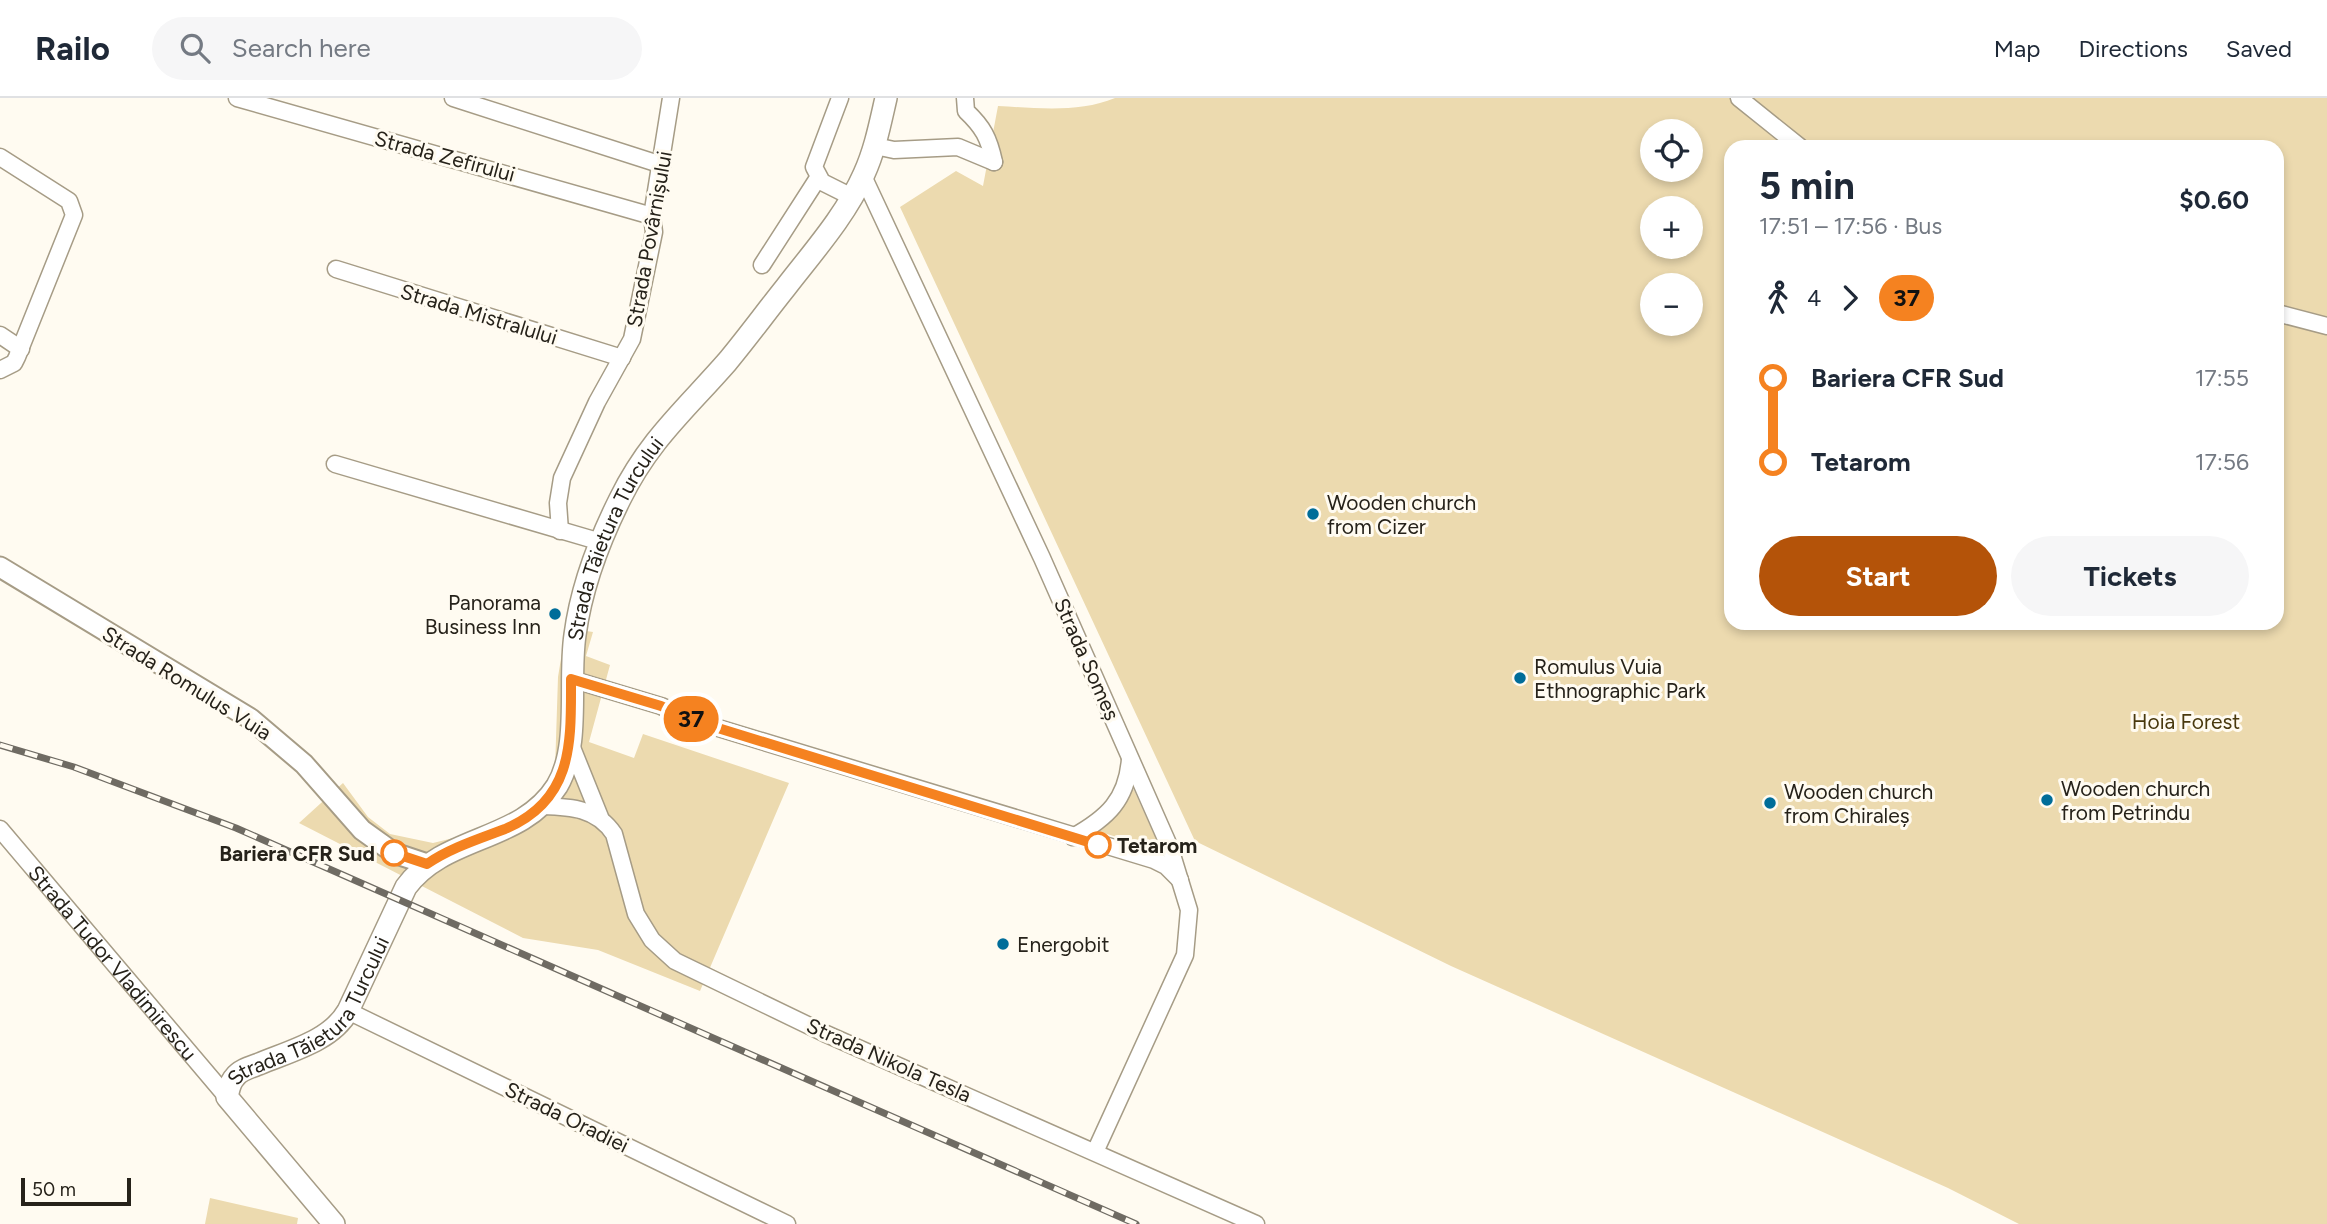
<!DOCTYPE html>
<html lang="en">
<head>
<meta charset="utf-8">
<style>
  :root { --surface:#fff; --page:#f6f6f7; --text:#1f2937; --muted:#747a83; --line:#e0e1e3; --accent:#b45309 }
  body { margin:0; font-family:Figtree,sans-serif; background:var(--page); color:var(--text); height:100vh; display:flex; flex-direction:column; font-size:26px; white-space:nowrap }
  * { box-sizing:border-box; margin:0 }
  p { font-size:23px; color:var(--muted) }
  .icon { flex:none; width:38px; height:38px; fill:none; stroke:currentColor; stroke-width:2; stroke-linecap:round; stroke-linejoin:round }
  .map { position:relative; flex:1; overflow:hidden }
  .side { position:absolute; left:1724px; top:42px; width:560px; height:490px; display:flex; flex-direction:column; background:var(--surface); border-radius:21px; box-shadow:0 4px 10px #0003 }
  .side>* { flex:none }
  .badge { padding:0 14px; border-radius:23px; font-size:24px; line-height:46px }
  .fabs { position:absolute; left:1640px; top:21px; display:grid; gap:14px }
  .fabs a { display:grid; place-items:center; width:63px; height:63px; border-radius:50%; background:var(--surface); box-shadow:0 4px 10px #0003; font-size:35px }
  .scale { position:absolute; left:21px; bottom:18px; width:110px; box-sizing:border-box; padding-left:7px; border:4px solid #26221a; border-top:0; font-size:19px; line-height:24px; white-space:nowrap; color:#26221a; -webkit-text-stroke:5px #fffbf1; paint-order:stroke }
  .map>.badge { position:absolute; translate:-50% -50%; box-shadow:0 0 0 4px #fff }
  .legs { display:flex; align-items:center; gap:10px; height:77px; padding:0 35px; font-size:23px }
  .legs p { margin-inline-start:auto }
  .summary { display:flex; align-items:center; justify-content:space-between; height:119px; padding:0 35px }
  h1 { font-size:38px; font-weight:700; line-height:52px }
  .action { display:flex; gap:14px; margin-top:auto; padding:14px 35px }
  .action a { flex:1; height:80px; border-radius:42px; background:var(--accent); color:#fff; font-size:28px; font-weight:700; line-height:80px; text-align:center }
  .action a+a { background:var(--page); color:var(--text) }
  ul { padding:0 35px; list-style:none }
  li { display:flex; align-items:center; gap:24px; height:84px; font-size:26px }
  li i { display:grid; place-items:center; width:10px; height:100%; margin:0 9px; background:currentColor }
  li i::after { content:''; width:18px; height:18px; margin:-9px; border:5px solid; border-radius:50%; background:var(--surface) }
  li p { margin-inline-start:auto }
  li:first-child i { background:linear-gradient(#0000 50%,currentColor 0) }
  li:last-child i { background:linear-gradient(currentColor 50%,#0000 0) }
  header { display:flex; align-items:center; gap:42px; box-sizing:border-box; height:98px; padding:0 35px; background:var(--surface); border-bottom:2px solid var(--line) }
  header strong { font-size:33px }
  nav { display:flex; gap:38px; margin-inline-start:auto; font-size:24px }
  .search { width:490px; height:63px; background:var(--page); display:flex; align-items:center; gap:18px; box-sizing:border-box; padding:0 24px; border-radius:38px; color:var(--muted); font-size:26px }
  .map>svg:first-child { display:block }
  .green { fill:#ecdaaf; fill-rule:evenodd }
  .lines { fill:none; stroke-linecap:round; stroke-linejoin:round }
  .minor-casing { stroke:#a69c86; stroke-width:19 }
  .tertiary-casing { stroke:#a69c86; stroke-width:23 }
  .secondary-casing { stroke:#a69c86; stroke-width:24 }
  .minor { stroke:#fff; stroke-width:16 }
  .tertiary { stroke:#fff; stroke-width:19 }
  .secondary { stroke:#fff; stroke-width:21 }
  .rail-casing { stroke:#6f6b63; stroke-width:7 }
  .rail { stroke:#fffbf1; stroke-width:4.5; stroke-dasharray:13; stroke-linecap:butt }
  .line-1-casing { stroke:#fff; stroke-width:16 }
  .line-1 { stroke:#f58220; stroke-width:10 }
  .poi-dot { fill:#006d99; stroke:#fffbf1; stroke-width:2.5 }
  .stop-1-dot { fill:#fff; stroke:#f58220; stroke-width:3.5 }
  .labels { text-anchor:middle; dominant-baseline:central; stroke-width:6; stroke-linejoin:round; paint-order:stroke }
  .street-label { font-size:21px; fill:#26221a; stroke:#fffbf1 }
  .poi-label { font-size:21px; fill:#26221a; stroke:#fffbf1; text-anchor:start }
  .park-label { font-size:21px; fill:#49390e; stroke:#fffbf1 }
  .stop-label { font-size:21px; font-weight:bold; fill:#26221a; stroke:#fffbf1; text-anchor:start }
</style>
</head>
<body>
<header>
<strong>Railo</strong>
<div class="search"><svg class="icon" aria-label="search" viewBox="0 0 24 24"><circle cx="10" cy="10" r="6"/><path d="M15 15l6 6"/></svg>Search here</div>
<nav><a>Map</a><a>Directions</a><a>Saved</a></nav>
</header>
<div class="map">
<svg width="2327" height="1126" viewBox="0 0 2327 1126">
  <rect width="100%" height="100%" fill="#fffbf1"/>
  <g class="green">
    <path d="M 1115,0 L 2327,0 L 2327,1126 L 2019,1126 L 1948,1090 L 1451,868 L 1195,743 L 900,109 L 956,73 L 983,88 L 998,8 C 1037,10 1079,15 1115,0 ZM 1652,33 L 1690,33 L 1690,72 L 1652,72 ZM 1731,49 L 2277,49 L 2277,525 L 1731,525 ZM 1652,110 L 1690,110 L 1690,149 L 1652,149 ZM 1652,187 L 1690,187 L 1690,226 L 1652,226 Z"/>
    <path d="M 566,530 L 593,534 L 586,558 L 610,567 L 589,644 L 634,660 L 643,636 L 789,685 L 700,893 L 598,852 L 523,840 L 299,725 L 343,685 L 368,719 L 390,736 L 433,745 L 498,729 L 549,691 L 555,672 L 558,579 Z"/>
    <path d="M 1126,688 L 1134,692 L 1157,743 L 1145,748 L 1088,730 Z"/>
    <path d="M 210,1100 L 298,1120 L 297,1126 L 205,1126 Z"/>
  </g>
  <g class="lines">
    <g class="minor-casing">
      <g id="minor">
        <path d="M 237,0 L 652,118"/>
        <path d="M 453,0 L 662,67"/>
        <path d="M 840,0 L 814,69 L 822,84 L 852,99"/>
        <path d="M 965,0 L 966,13 C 983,29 989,40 994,64"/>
        <path d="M 1739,0 L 1800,49"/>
        <path d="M 875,48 L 894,52 L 958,49 L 994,64"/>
        <path d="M 0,59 L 69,103 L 74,117 L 17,259 L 14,265 L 0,272"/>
        <path d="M 863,78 L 1042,460 L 1170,750 L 1189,812 L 1185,857 L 1095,1054"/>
        <path d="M 762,167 L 818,80"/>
        <path d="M 336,171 L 622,260"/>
        <path d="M 2277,215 L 2327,228"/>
        <path d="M 0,237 L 21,251"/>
        <path d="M 335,366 L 601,444"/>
        <path d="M 560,433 L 558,405 L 562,380 L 597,304 L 632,241 L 654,134 L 652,118 L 671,0"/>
        <path d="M 571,581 L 661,608 L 692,622 L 1154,762 L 1166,768 L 1180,782"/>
        <path d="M 571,647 L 600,719"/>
        <path d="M 540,708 C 569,709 596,709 614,736 L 636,816 L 652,842 L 675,863 L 824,935 L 1256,1126"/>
        <path id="s1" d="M 0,731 L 227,999"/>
        <path d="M 1073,739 C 1107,720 1127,702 1130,661"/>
        <path d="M 348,913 L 787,1126"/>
      </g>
    </g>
    <g class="tertiary-casing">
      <path id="tertiary" d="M 0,469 L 251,621 L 304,666 L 362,732 L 394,755 L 427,766"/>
    </g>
    <g class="secondary-casing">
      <g id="secondary">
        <path id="s2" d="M 334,1126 L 227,999 C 229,992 229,985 235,979 C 240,972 251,969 259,966 C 290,953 331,943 348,913 L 406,789 C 445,736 521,745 557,688 C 581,648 568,583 575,537 C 581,491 599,443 620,401 C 649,342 685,312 727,264 C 747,240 766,214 786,189 C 813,154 846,117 864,76 C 875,52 880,26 886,0"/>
      </g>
    </g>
    <use href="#minor" class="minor"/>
    <use href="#tertiary" class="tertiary"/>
    <use href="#secondary" class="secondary"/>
    <g class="rail-casing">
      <path id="rail" d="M 0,647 L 74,669 L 236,730 L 1136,1126"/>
    </g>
    <use href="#rail" class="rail"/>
  </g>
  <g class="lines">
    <g class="line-1-casing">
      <path id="line-1" d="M 394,755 L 427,766 C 450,750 479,741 505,731 C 574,702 571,644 571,581 L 661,608 L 692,622 L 1098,747"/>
    </g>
    <use href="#line-1" class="line-1"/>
  </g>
  <g class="poi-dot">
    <circle cx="1313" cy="416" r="7"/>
    <circle cx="555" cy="516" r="7"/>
    <circle cx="1520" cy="580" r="7"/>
    <circle cx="2047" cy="702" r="7"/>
    <circle cx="1770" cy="705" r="7"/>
    <circle cx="1003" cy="846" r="7"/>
  </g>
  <g class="stop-1-dot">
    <circle cx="1098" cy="747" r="12"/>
    <circle cx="394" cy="755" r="12"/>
  </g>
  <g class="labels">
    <g class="street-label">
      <text transform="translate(445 58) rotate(15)">Strada Zefirului</text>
      <text transform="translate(649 141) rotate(-80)">Strada Povârnișului</text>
      <text transform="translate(479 216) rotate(17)">Strada Mistralului</text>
      <text stroke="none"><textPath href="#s2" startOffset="901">Strada Tăietura Turcului</textPath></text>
      <text transform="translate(1087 561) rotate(66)">Strada Someș</text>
      <text transform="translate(187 585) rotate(32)">Strada Romulus Vuia</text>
      <text stroke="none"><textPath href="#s1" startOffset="175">Strada Tudor Vladimirescu</textPath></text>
      <text stroke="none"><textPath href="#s2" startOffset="292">Strada Tăietura Turcului</textPath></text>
      <text transform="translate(889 962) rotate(24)">Strada Nikola Tesla</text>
      <text transform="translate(567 1019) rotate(26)">Strada Oradiei</text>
    </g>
    <g class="poi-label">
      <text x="1327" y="404">Wooden church<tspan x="1327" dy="24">from Cizer</tspan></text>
      <text x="541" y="504" text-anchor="end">Panorama<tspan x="541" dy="24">Business Inn</tspan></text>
      <text x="1534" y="568">Romulus Vuia<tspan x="1534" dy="24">Ethnographic Park</tspan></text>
      <text x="2061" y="690">Wooden church<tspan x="2061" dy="24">from Petrindu</tspan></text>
      <text x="1784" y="693">Wooden church<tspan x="1784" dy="24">from Chiraleș</tspan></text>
      <text x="1017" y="846">Energobit</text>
    </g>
    <g class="park-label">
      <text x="2186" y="623">Hoia Forest</text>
    </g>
    <g class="stop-label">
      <text x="1117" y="747">Tetarom</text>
      <text x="375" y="755" text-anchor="end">Bariera CFR Sud</text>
    </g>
  </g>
</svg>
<div class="fabs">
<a><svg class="icon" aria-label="locate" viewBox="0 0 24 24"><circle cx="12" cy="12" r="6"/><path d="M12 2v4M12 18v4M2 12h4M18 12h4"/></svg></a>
<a>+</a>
<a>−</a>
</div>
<div class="scale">50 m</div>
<b class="badge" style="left:691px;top:621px;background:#f58220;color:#111">37</b>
<section class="side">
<div class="summary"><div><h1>5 min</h1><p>17:51 – 17:56 · Bus</p></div><b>$0.60</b></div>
<div class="legs"><svg class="icon" aria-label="walk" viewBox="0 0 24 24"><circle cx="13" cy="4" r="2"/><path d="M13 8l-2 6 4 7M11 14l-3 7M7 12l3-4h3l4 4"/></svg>4<svg class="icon" aria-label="forward" viewBox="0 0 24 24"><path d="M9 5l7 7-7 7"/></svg><b class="badge" style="background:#f58220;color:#111">37</b></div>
<ul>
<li><i style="color:#f58220"></i><b>Bariera CFR Sud</b><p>17:55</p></li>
<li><i style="color:#f58220"></i><b>Tetarom</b><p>17:56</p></li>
</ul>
<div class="action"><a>Start</a><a>Tickets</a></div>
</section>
</div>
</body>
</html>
